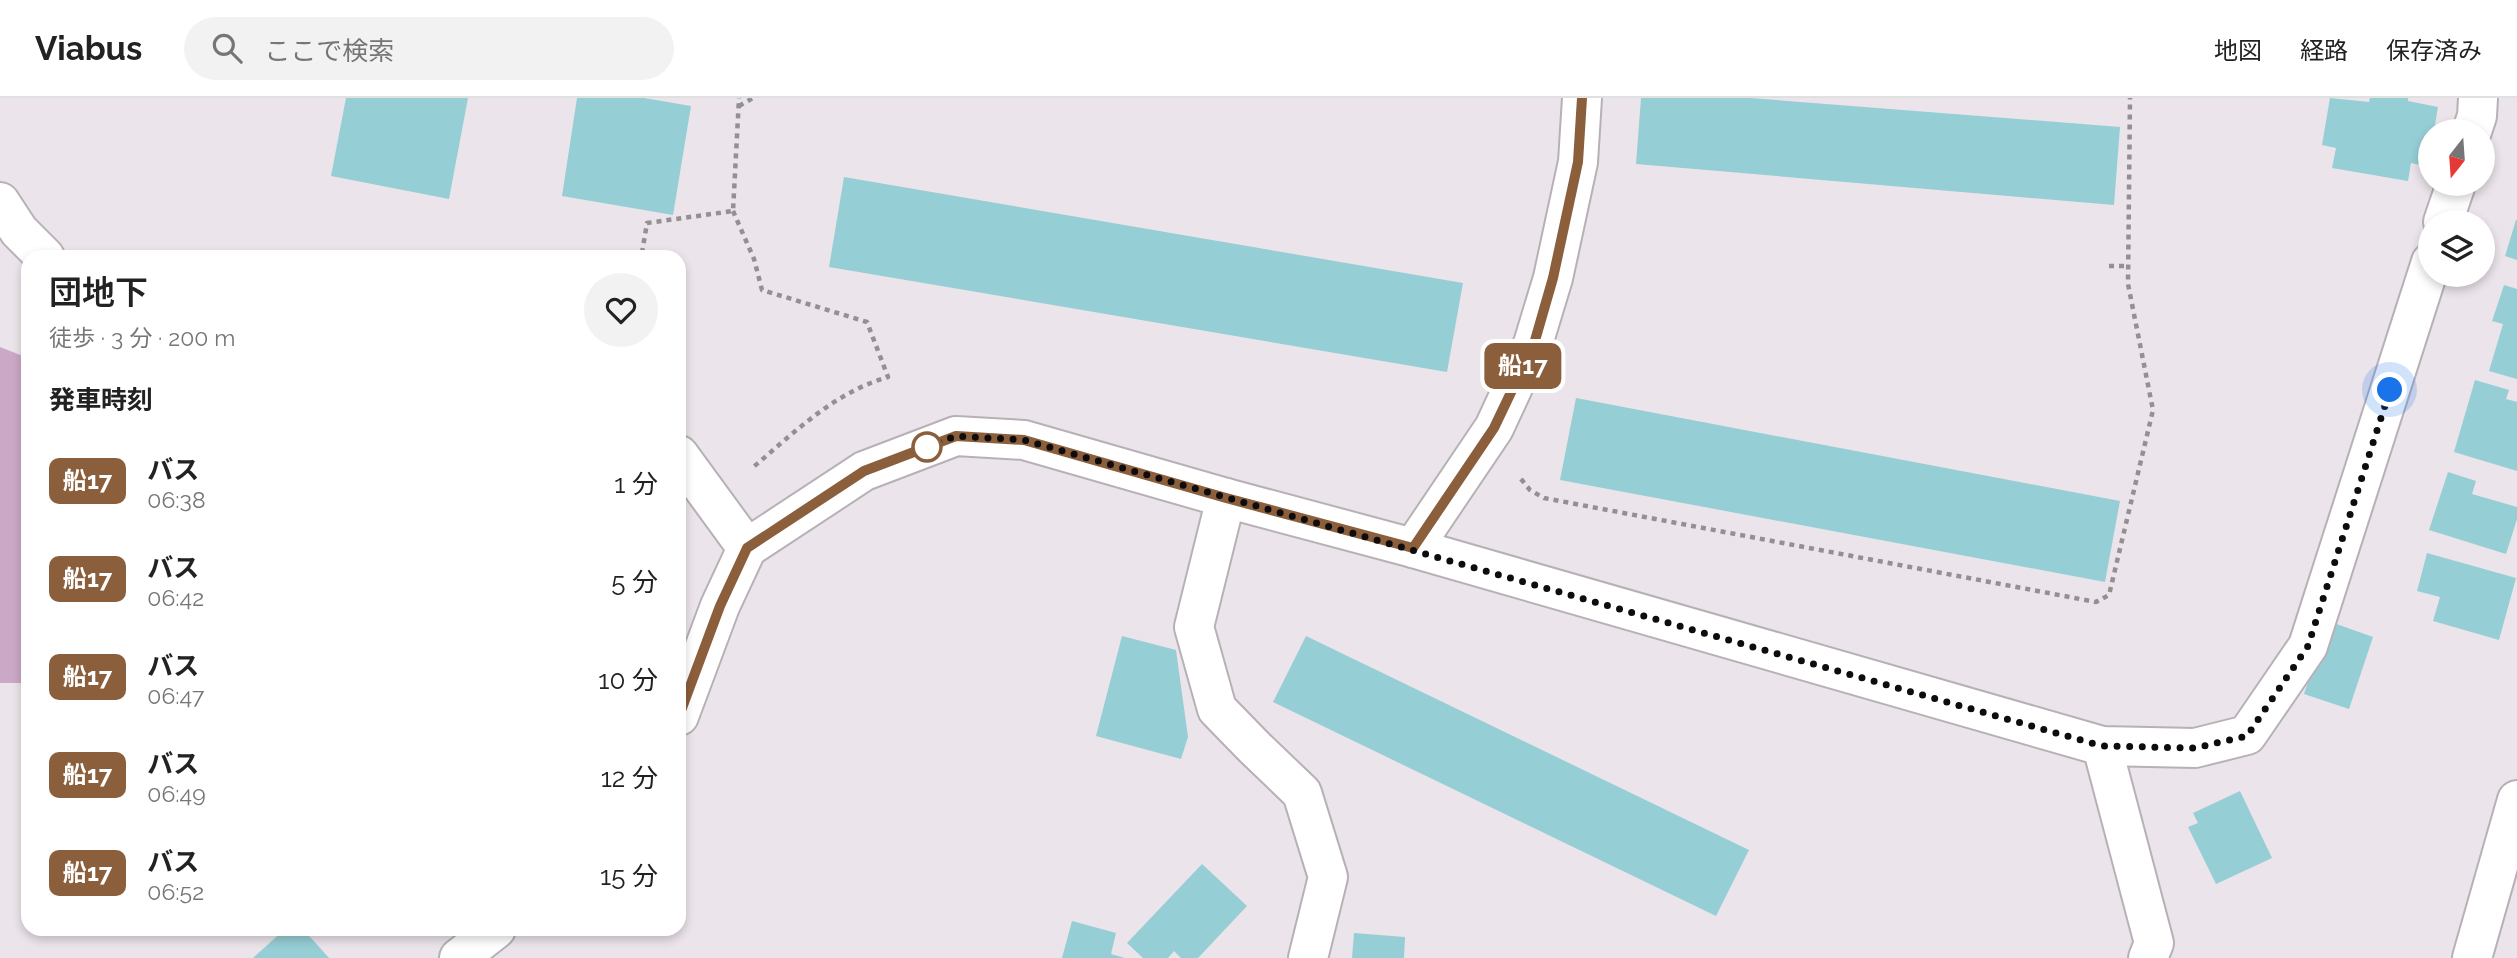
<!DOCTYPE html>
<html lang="ja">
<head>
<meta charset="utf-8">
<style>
  :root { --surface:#fff; --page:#f2f2f2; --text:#222; --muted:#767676; --line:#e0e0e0 }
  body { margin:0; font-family:Raleway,"Noto Sans JP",sans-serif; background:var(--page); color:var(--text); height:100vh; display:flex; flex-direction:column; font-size:26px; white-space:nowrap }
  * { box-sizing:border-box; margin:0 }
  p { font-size:23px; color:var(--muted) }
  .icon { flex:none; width:38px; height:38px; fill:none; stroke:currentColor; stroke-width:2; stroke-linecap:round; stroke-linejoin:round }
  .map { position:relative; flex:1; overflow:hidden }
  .panel { position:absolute; left:21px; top:152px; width:665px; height:686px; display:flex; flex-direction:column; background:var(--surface); border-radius:21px; box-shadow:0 4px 10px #0003 }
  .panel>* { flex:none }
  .badge { padding:0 14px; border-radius:10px; font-size:24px; line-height:46px }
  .needle { width:46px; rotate:197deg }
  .fabs { position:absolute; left:2418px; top:21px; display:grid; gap:14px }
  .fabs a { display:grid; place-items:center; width:77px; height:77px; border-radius:50%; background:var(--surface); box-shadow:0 4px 10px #0003; font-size:35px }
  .you { position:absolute; width:35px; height:35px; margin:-18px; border:5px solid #fff; border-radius:50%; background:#1a73e8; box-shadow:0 0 0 10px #1a73e833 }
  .map>.badge { position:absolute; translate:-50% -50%; box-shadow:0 0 0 4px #fff }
  h2 { padding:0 28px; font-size:26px; line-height:63px }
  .round { display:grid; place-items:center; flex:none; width:74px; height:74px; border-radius:37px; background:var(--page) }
  .headline { display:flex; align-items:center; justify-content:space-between; height:119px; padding:0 28px }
  h1 { font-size:33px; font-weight:600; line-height:52px }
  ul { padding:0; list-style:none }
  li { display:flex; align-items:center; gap:21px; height:98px; padding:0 28px }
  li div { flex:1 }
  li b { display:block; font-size:26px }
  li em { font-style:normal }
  li .badge { min-width:77px; font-weight:700; text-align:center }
  header { display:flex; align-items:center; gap:42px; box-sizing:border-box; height:98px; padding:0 35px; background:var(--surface); border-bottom:2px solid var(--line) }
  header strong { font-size:33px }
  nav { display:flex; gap:38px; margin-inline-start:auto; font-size:24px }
  .search { width:490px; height:63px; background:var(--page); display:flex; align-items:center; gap:18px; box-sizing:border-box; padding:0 24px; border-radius:38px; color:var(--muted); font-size:26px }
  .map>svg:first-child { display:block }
  .forest { fill:#cba8c6 }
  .building { fill:#96ced5 }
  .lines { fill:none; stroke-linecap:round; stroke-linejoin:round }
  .minor-casing { stroke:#b7b1b6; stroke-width:42 }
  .path { stroke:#948f93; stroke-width:4.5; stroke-dasharray:5 5; stroke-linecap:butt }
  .minor { stroke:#fff; stroke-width:38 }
  .line-casing { stroke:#fff; stroke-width:16 }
  .line { stroke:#8b5e3c; stroke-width:10 }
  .walk { stroke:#0e0c0e; stroke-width:7; stroke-dasharray:0 12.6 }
  .stop-dot { fill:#fff; stroke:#8b5e3c; stroke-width:3.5 }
</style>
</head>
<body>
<header>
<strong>Viabus</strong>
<div class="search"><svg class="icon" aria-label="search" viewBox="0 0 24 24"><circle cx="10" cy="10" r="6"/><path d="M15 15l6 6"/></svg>ここで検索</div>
<nav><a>地図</a><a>経路</a><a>保存済み</a></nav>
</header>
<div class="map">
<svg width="2517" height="860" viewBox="0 0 2517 860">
  <rect width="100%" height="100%" fill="#ebe4ea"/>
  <path class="forest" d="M 0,249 L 28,260 L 28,585 L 0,585 Z"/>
  <g class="building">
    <path d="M 346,0 L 468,0 L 449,101 L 331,78 Z"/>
    <path d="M 577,0 L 644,0 L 691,8 L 673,117 L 562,98 Z"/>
    <path d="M 1641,0 L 1750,0 L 2120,29 L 2114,107 L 1636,66 Z"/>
    <path d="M 2330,0 L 2369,4 L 2370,0 L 2408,0 L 2408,3 L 2438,9 L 2434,33 L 2431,33 L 2431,53 L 2423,51 L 2420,67 L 2411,65 L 2408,83 L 2332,70 L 2336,50 L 2322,47 Z"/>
    <path d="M 844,79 L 1463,185 L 1447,274 L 829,169 Z"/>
    <path d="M 2516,122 L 2517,122 L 2517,162 L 2505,158 Z"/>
    <path d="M 2504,187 L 2517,191 L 2517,281 L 2489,273 L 2503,226 L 2492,223 Z"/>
    <path d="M 2475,282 L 2509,292 L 2506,301 L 2517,304 L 2517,373 L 2454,354 Z"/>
    <path d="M 1576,300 L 2120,403 L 2105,484 L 1560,382 Z"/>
    <path d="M 2448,374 L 2476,383 L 2472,396 L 2517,409 L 2517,421 L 2506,456 L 2429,432 Z"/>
    <path d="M 2427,455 L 2516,480 L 2499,542 L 2433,523 L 2440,499 L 2417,493 Z"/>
    <path d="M 2328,523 L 2373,539 L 2349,611 L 2304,596 Z"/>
    <path d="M 1122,538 L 1176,552 L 1188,639 L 1181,661 L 1096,638 Z"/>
    <path d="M 1306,538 L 1749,752 L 1716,818 L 1273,604 Z"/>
    <path d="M 2240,693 L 2272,760 L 2216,786 L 2188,729 L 2198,725 L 2193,715 Z"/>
    <path d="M 1202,766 L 1247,808 L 1198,860 L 1181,860 L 1174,853 L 1168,860 L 1143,860 L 1127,845 Z"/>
    <path d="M 1072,823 L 1116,835 L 1111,856 L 1125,860 L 1062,860 Z"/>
    <path d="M 285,831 L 303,831 L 329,860 L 253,860 Z"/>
    <path d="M 1354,835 L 1405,839 L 1404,860 L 1352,860 Z"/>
  </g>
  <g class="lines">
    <g class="minor-casing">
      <g id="minor">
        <path d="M 2472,33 L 2477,18 L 2478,0"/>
        <path d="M 0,104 L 19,133 L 45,159"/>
        <path d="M 2443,124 L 2456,86"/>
        <path d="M 679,357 L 747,450"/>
        <path d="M 1226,400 L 1194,529 L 1217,611 L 1254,649 L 1302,695 L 1328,779 L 1308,860"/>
        <path d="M 1413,450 L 2102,648 L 2195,650 L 2247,637 L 2308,548 L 2431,164"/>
        <path d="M 679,618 L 720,508 L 747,450 L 864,373 L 956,338 L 1024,342 L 1226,400 L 1413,450 L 1494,330 L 1533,246 L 1553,180 L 1578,64 L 1582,0"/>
        <path d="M 2102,648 L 2154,845 L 2148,860"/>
        <path d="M 459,860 L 496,831"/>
        <path d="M 2472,860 L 2517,702"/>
      </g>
    </g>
    <g class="path">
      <path d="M 739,8 L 753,0"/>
      <path d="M 733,113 L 754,161 L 762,192 L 867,224 L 888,279 C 833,295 794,335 751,371"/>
      <path d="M 642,155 L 647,125 L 733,113 L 739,0"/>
      <path d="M 2109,168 L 2128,168"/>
      <path d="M 1521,381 L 1530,392 L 1544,400 L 2096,504 L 2109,497 L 2153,312 L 2128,186 L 2130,0"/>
    </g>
    <use href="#minor" class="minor"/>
  </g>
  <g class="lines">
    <g class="line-casing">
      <path id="line" d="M 679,618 L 720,508 L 747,450 L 864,373 L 956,338 L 1024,342 L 1226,400 L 1413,450 L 1494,330 L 1534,246 L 1553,180 L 1578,64 L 1582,0"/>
    </g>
    <use href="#line" class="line"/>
    <path class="walk" d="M 927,349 L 956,338 L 1024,342 L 2102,648 L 2195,650 L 2247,638 L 2308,548 L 2390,292"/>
  </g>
  <circle class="stop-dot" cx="927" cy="349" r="14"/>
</svg>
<div class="fabs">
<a><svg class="needle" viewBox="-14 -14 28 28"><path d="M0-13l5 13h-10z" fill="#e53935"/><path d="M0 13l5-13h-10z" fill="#767676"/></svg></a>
<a><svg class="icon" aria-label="layers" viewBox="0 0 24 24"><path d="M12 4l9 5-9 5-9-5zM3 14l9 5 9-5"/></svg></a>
</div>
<div class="you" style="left:2390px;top:292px"></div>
<b class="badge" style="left:1523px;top:268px;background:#8b5e3c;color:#fff">船17</b>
<section class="panel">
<div class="headline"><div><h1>団地下</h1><p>徒歩 · 3 分 · 200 m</p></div><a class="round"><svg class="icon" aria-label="heart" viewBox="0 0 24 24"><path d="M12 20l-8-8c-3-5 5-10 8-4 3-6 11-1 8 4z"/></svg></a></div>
<h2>発車時刻</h2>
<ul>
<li><span class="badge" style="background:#8b5e3c;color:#fff">船17</span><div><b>バス</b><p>06:38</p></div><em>1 分</em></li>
<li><span class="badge" style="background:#8b5e3c;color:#fff">船17</span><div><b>バス</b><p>06:42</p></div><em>5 分</em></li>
<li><span class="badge" style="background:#8b5e3c;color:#fff">船17</span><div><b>バス</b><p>06:47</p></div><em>10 分</em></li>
<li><span class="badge" style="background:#8b5e3c;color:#fff">船17</span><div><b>バス</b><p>06:49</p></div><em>12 分</em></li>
<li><span class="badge" style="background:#8b5e3c;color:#fff">船17</span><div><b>バス</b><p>06:52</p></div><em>15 分</em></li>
</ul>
</section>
</div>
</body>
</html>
